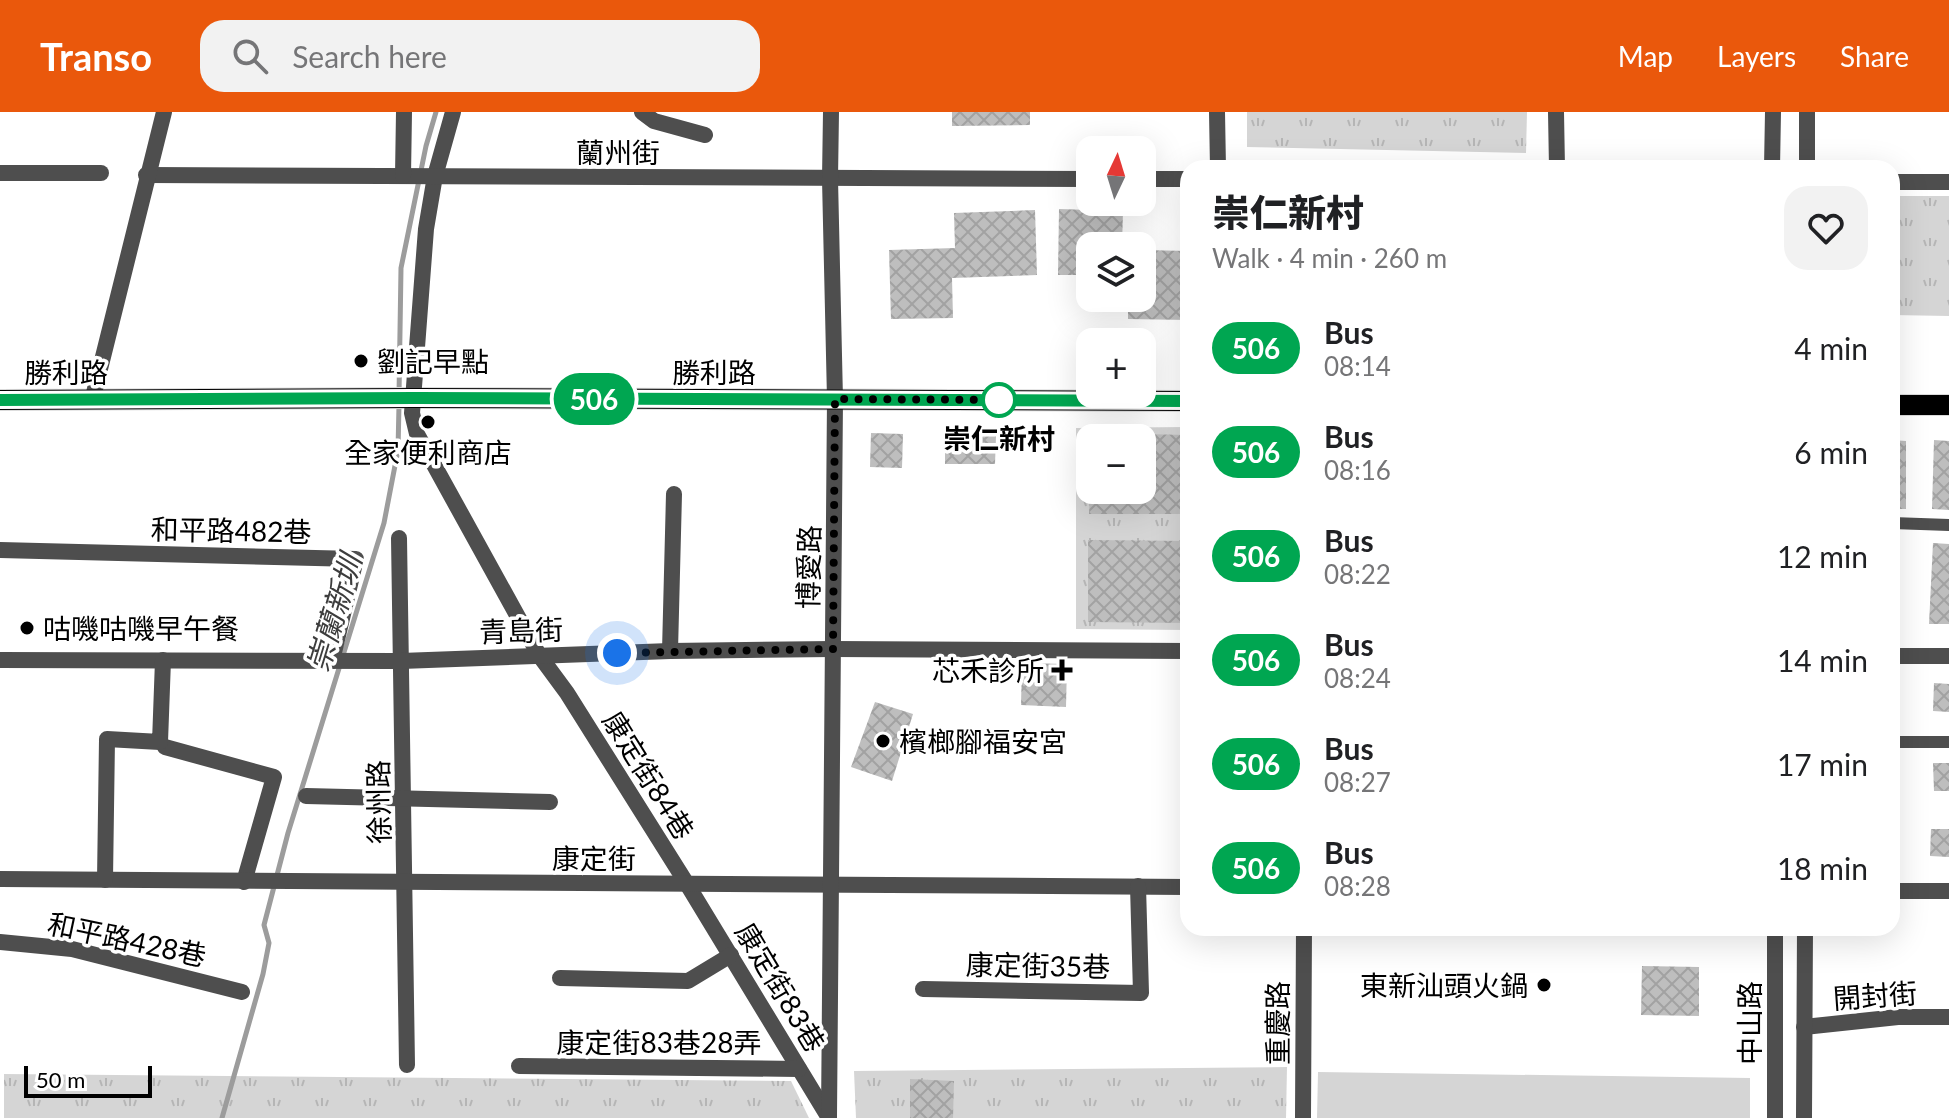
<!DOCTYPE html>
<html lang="en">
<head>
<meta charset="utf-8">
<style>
  :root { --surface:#fff; --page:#f2f2f2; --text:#202124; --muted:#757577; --accent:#ea580c }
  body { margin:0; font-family:Lato,"Noto Sans TC",sans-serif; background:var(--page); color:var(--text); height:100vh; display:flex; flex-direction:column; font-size:30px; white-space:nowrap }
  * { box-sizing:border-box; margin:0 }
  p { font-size:26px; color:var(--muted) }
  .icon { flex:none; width:44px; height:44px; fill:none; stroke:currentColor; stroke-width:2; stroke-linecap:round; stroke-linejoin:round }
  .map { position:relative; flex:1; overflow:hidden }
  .sheet { position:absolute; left:1180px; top:48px; width:720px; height:776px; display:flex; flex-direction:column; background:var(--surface); border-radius:24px; box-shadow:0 8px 32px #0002 }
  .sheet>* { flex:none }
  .badge { padding:0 16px; border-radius:26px; font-size:28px; line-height:52px }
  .needle { width:52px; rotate:4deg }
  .buttons { position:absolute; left:1076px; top:24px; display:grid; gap:16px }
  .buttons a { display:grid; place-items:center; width:80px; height:80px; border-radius:16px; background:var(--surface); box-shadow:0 8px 32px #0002; font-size:40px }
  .scale { position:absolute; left:24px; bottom:20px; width:128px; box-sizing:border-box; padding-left:8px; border:4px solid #000; border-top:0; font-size:22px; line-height:28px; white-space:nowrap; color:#000; -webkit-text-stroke:6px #fff; paint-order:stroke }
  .you { position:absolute; width:40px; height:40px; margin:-20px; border:6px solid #fff; border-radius:50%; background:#1a73e8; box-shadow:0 0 0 12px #1a73e833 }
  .map>.badge { position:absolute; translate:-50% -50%; box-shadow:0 0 0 4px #fff }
  .round { display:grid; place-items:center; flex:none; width:84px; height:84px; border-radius:24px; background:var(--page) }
  .summary { display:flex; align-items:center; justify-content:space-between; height:136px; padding:0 32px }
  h1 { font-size:38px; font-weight:800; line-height:60px }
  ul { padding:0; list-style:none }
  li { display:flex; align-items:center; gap:24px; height:104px; padding:0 32px }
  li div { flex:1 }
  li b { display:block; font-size:30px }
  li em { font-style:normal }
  li .badge { min-width:88px; font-weight:700; text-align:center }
  header { display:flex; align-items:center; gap:48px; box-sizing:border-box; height:112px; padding:0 40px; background:var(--accent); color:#fff }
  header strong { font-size:38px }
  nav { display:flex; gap:44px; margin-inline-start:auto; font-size:28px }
  .search { width:560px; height:72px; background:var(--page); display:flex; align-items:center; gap:20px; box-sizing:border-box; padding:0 28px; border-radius:24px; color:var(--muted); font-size:30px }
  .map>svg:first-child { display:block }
  .grass { fill:url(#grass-tufts); fill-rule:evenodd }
  .pitch { fill:#d5d5d5 }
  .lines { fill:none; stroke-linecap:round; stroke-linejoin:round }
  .stream { stroke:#9c9c9c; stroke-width:5 }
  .building { fill:url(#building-cross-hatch) }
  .primary-casing { stroke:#dbdbdb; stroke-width:22 }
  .pedestrian { stroke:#4e4e4e; stroke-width:12 }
  .minor { stroke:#4e4e4e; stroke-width:16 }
  .tertiary { stroke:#4e4e4e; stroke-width:16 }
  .primary { stroke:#000; stroke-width:20 }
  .line-casing { stroke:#fff; stroke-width:18 }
  .line { stroke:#00a651; stroke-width:12 }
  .walk { stroke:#000; stroke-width:8; stroke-dasharray:0 14.4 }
  .poi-dot { fill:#000; stroke:#fff; stroke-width:3 }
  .stop-dot { fill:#fff; stroke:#00a651; stroke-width:4 }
  .labels { text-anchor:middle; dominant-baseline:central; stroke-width:7; stroke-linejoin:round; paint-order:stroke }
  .street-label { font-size:28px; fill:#000; stroke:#fff }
  .poi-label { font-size:28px; fill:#000; stroke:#fff; text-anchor:start }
  .stop-label { font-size:28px; font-weight:bold; fill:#000; stroke:#fff }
  .water-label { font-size:30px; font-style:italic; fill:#3d3d3d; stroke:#fff }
</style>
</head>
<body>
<header>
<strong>Transo</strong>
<div class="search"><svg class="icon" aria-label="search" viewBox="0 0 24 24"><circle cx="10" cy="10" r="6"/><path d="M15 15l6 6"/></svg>Search here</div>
<nav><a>Map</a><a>Layers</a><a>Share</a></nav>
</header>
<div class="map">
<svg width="1949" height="1006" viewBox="0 0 1949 1006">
  <defs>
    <pattern id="grass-tufts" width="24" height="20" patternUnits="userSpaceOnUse" patternTransform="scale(2)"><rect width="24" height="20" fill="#d5d5d5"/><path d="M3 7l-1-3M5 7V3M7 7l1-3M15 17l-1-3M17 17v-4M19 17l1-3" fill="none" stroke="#b5b5b5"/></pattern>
    <pattern id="building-cross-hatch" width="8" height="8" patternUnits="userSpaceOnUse" patternTransform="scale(2)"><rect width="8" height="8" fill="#bebebe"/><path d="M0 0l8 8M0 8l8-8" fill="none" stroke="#a2a2a2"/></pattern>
  </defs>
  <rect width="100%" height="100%" fill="#fff"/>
  <g class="grass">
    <path d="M 1247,0 L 1527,0 L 1526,41 L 1247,35 Z"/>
    <path d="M 1892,84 L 1949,84 L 1949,204 L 1892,203 Z"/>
    <path d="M 1188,315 L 1188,518 L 1076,517 L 1076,316 ZM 1090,326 L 1142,326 L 1142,378 L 1090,378 Z"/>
    <path d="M 1287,955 L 1286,1006 L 856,1006 L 854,959 Z"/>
    <path d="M 4,962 L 791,969 L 809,1006 L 4,1006 Z"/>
  </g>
  <path class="pitch" d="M 1318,960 L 1750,966 L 1750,1006 L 1317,1006 Z"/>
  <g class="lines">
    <g class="stream">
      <path d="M 399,283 L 401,156 L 426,34 L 436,0"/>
      <path d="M 222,1006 L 263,862 L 269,831 L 264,813 L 288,721 L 384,411 L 398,338 L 399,293"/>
    </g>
  </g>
  <g class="building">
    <path d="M 952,0 L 1030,0 L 1030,13 L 952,14 Z"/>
    <path d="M 1059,97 L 1123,99 L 1122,134 L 1090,134 L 1090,163 L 1058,163 Z"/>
    <path d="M 1035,98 L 1037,163 L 952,166 L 953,206 L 891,207 L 889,138 L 955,136 L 954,101 Z"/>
    <path d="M 1142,138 L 1188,139 L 1188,208 L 1128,207 L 1128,186 L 1142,186 Z"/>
    <path d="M 871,321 L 903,322 L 902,356 L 870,355 Z"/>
    <path d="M 1142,322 L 1188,323 L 1188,402 L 1089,402 L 1090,378 L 1142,378 Z"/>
    <path d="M 945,323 L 996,324 L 995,352 L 945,352 Z"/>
    <path d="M 1892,328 L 1906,329 L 1906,397 L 1892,397 Z"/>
    <path d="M 1934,328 L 1949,329 L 1949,398 L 1932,397 Z"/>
    <path d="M 1088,428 L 1188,429 L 1188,511 L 1088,510 Z"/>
    <path d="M 1933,431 L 1949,432 L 1949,512 L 1929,512 Z"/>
    <path d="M 1022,551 L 1067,552 L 1066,595 L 1021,593 Z"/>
    <path d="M 1934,571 L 1949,572 L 1949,600 L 1933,599 Z"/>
    <path d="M 875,590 L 913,602 L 892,669 L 851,655 Z"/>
    <path d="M 1933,651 L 1949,651 L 1949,679 L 1934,679 Z"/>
    <path d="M 1931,717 L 1949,717 L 1949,745 L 1930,744 Z"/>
    <path d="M 1642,854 L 1699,855 L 1699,904 L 1641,903 Z"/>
    <path d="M 910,967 L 954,969 L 953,1006 L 910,1006 Z"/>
  </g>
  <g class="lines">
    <g class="primary-casing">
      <g id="primary">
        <path d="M 0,288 L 414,286 L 1188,289"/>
        <path d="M 1892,293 L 1949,293"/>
      </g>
    </g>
    <g class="pedestrian">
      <path d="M 1892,411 L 1949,413"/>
      <path d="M 1892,630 L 1949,630"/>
    </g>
    <g class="minor">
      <path d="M 453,0 L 435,64 L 426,117 L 412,301 L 417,322 L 539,543 L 567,581 L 687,772 L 829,1006"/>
      <path d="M 642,0 L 654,9 L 705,23"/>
      <path d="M 1217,0 L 1218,56"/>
      <path d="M 1556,0 L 1557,56"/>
      <path d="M 0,61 L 101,61"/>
      <path d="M 146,63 L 1090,67"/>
      <path d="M 403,64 L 404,0"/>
      <path d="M 1142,67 L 1188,67"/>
      <path d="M 1892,70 L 1949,70"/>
      <path d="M 92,289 L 164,0"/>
      <path d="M 399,426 L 407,953"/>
      <path d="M 0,438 L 356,447 L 332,549"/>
      <path d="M 670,539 L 674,382"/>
      <path d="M 1892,544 L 1949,544"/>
      <path d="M 0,548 L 401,549 L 670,539 L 833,537 L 1188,539"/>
      <path d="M 165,635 L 274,665 L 244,770"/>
      <path d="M 306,684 L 550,690"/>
      <path d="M 0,767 L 1188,775"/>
      <path d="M 105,768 L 107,627 L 160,630 L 163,548"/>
      <path d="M 1892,779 L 1949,779"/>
      <path d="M 0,830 L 72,837 L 242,880"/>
      <path d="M 560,866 L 688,869 L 731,843"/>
      <path d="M 923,877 L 1141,881 L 1138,774"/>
      <path d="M 1804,915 L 1898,905 L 1949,905"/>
      <path d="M 519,954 L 799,957"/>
      <path d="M 829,1004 L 835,287 L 830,67 L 831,0"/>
      <path d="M 1303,1006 L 1304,816"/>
    </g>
    <g class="tertiary">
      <path d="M 1772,56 L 1773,0"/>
      <path d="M 1807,56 L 1807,0"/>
      <path d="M 1775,1006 L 1775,816"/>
      <path d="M 1804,1006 L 1805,816"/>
    </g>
    <use href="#primary" class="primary"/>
  </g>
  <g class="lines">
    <g class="line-casing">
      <path id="line" d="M 0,288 L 414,286 L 1188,289"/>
    </g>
    <use href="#line" class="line"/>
    <path class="walk" d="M 617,541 L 833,537 L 835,287 L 1011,288 L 999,288"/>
  </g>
  <g class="poi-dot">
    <circle cx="361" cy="249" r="8"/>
    <circle cx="428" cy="310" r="8"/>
    <circle cx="27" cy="516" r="8"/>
    <path d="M1058 546h8v8h8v8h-8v8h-8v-8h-8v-8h8z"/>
    <circle cx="883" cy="629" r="8"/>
    <circle cx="1544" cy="873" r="8"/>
  </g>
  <circle class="stop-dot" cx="999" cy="288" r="16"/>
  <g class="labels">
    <g class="street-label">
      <text x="618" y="40">蘭州街</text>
      <text x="66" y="260">勝利路</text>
      <text x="714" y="260">勝利路</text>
      <text transform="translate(231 418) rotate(1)">和平路482巷</text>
      <text transform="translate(808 455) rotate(-89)">博愛路</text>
      <text transform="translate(521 518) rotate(-2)">青島街</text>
      <text transform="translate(649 663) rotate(58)">康定街84巷</text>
      <text transform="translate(378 690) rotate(-91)">徐州路</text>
      <text x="594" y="746">康定街</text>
      <text transform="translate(127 827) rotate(12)">和平路428巷</text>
      <text transform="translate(1038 853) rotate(1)">康定街35巷</text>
      <text transform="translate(781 875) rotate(59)">康定街83巷</text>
      <text transform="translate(1875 883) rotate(-4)">開封街</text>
      <text transform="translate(1277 911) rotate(-90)">重慶路</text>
      <text transform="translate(1749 911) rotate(-90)">中山路</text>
      <text x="659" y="930">康定街83巷28弄</text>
    </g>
    <g class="poi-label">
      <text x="377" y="249">劉記早點</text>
      <text x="428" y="340" text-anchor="middle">全家便利商店</text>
      <text x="43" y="516">咕嘰咕嘰早午餐</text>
      <text x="1044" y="558" text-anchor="end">芯禾診所</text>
      <text x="899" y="629">檳榔腳福安宮</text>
      <text x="1528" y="873" text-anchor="end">東新汕頭火鍋</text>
    </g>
    <g class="stop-label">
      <text x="999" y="326">崇仁新村</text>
    </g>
    <g class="water-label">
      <text transform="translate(333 501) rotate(-73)">崇蘭新圳</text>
    </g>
  </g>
</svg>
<div class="buttons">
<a><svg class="needle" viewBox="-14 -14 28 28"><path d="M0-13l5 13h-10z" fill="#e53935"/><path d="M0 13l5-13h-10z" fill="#757577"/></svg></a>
<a><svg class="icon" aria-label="layers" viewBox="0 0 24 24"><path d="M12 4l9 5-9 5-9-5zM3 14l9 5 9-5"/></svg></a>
<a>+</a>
<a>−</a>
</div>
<div class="scale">50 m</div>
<div class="you" style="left:617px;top:541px"></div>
<b class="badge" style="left:594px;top:287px;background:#00a651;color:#fff">506</b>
<section class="sheet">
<div class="summary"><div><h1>崇仁新村</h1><p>Walk · 4 min · 260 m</p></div><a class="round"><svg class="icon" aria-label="heart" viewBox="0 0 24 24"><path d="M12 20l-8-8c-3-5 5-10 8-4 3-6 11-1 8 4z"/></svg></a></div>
<ul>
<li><span class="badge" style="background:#00a651;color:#fff">506</span><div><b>Bus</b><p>08:14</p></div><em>4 min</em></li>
<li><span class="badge" style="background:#00a651;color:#fff">506</span><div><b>Bus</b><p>08:16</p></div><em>6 min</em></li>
<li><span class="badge" style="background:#00a651;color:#fff">506</span><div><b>Bus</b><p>08:22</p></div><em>12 min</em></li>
<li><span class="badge" style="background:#00a651;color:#fff">506</span><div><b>Bus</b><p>08:24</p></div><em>14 min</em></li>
<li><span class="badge" style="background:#00a651;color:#fff">506</span><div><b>Bus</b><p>08:27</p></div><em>17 min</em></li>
<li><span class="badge" style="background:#00a651;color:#fff">506</span><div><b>Bus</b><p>08:28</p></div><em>18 min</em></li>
</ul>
</section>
</div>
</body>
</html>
